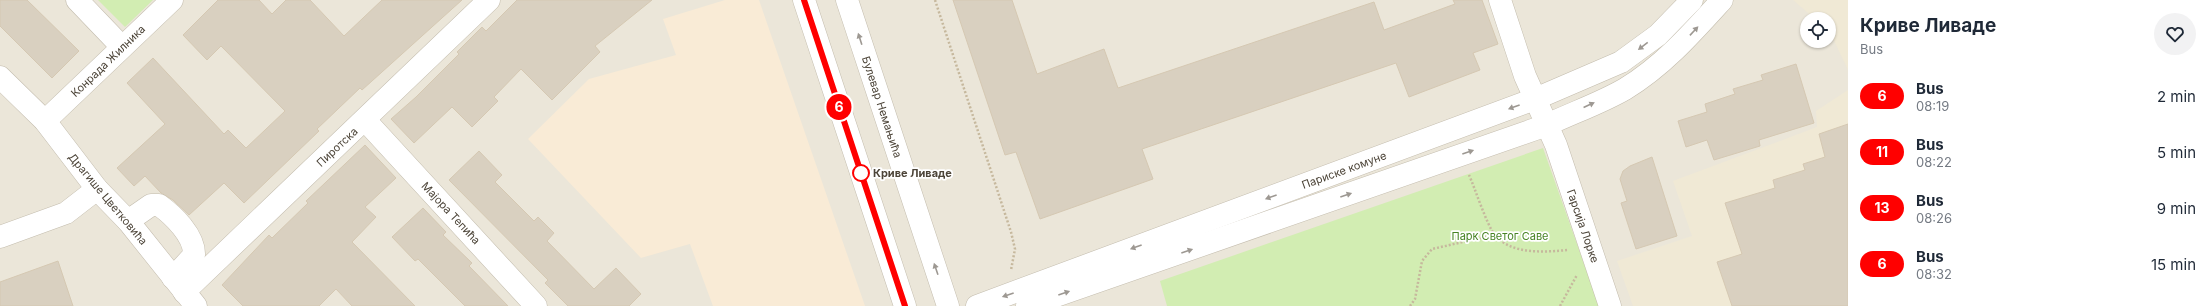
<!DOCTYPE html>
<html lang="en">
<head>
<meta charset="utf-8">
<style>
  :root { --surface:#fff; --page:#f2f2f3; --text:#1f2937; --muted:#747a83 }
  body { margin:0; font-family:Inter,sans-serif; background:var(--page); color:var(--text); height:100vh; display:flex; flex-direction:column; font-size:15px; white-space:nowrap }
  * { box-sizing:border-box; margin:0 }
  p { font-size:13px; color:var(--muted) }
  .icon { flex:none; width:22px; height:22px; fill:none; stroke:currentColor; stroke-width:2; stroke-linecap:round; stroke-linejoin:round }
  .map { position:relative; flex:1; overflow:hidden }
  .side { display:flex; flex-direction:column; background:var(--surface); width:360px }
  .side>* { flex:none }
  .badge { padding:0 8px; border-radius:13px; font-size:14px; line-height:26px }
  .controls { position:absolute; left:1800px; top:12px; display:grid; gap:8px }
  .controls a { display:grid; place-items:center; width:36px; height:36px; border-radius:50%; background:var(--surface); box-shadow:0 1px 3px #0004; font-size:20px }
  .map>.badge { position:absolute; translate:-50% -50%; box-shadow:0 0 0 2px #fff }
  .round { display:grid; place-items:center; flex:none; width:42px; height:42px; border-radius:21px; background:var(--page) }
  .overview { display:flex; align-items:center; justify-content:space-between; height:68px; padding:0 12px }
  h1 { font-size:19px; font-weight:700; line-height:30px }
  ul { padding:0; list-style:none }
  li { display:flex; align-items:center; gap:12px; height:56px; padding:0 12px }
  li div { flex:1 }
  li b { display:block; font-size:15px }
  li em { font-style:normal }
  li .badge { min-width:44px; font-weight:700; text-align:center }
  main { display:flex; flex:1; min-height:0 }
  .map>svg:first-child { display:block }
  .residential { fill:#ebe6d9; fill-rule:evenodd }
  .commercial { fill:#f9ebd6 }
  .education { fill:#f0e9d5 }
  .park { fill:#d2edb2 }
  .building { fill:#d9d0c0; stroke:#d5c8b2 }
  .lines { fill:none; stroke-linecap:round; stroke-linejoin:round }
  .minor-casing { stroke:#c3bcad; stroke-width:23 }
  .path { stroke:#c6b89d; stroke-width:2.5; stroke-dasharray:2 2; stroke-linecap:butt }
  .minor { stroke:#fff; stroke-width:22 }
  .oneway { fill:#9d9892 }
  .line-casing { stroke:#fff; stroke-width:9 }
  .line { stroke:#f00; stroke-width:6 }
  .stop-dot { fill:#fff; stroke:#f00; stroke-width:2 }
  .labels { text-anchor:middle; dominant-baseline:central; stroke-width:3.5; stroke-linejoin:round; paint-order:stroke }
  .street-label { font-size:11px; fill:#4c4438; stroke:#fff }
  .stop-label { font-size:11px; font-weight:bold; fill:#4c4438; stroke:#fff; text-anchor:start }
  .park-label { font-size:11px; fill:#488425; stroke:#fff }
</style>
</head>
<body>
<main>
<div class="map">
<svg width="1848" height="306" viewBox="0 0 1848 306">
  <rect width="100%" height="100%" fill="#f7f3eb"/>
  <path class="residential" d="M 0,0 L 1848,0 L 1848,306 L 0,306 ZM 1807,19 L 1829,19 L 1829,41 L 1807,41 Z"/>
  <path class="commercial" d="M 725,0 L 759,0 L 865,306 L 713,306 L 690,244 L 641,258 L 528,139 L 589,79 L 676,55 L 663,19 Z"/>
  <g class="education">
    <path d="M 1793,0 L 1848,0 L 1848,70 L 1829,30 L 1829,19 L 1815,19 Z"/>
    <path d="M 1848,90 L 1848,306 L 1633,306 L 1617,261 L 1692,236 L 1673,181 L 1817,127 L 1816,111 Z"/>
  </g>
  <g class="park">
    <path d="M 98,0 L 153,0 L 125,27 Z"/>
    <path d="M 1543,148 L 1599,306 L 1167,306 L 1160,281 Z"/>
  </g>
  <g class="building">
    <path d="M 0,0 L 27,0 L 79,51 L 52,78 L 0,26 Z"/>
    <path d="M 218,0 L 259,0 L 272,14 L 286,0 L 310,0 L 344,36 L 382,0 L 462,0 L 362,90 L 360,88 L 317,129 L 319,131 L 244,203 L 224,183 L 189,215 L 173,200 L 161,193 L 145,176 L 134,186 L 117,168 L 165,124 L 127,83 L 153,58 L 224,134 L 228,130 L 246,148 L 285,111 L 221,46 L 207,60 L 183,35 Z"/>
    <path d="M 517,0 L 652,0 L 595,46 L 600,52 L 552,100 L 521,69 L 494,97 L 498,101 L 472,127 L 452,107 L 414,143 L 391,119 L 416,97 L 459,54 L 457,52 L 482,27 L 486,31 Z"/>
    <path d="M 953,0 L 1012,0 L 1037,74 L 1104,49 L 1118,88 L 1374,2 L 1384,30 L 1455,4 L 1453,0 L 1482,0 L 1498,44 L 1473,53 L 1480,70 L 1409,97 L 1396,63 L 1142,149 L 1153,179 L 1040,219 L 1016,152 L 1005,155 Z"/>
    <path d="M 1796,64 L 1814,123 L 1759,140 L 1760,146 L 1714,160 L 1707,140 L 1686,147 L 1678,121 L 1707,112 L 1705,104 L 1735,94 L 1733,89 L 1763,80 L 1761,75 Z"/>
    <path d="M 1848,124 L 1848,306 L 1732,306 L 1717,262 L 1742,254 L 1725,203 L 1775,188 L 1773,180 L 1805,170 L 1803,164 L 1825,157 L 1819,134 Z"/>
    <path d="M 365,145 L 396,178 L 365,207 L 376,217 L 352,242 L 415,306 L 352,306 L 336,289 L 319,306 L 243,306 L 222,285 L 269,235 L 272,238 L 308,203 L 306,201 Z"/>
    <path d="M 479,151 L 502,175 L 495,182 L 534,221 L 538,217 L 554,233 L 547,241 L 594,289 L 616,268 L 641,294 L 629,306 L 568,306 L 545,283 L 548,280 L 449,180 Z"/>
    <path d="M 1652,157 L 1677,236 L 1636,249 L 1621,203 L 1627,201 L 1620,179 L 1623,171 L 1630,166 Z"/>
    <path d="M 423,208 L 446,232 L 443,235 L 472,263 L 469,266 L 508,306 L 465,306 L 418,259 L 415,261 L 392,237 Z"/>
    <path d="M 58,261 L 73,306 L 0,306 L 0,282 Z"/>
  </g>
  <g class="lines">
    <g class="minor-casing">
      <g id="minor">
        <path d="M 77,0 L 122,47"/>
        <path d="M 804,0 L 905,306"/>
        <path d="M 847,0 L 948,306"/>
        <path d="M 1500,0 L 1525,76 L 1556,145 L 1610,306"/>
        <path d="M 0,77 L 45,121 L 97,189 L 128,221 L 196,306"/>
        <path d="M 365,120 L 536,306"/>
        <path d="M 45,121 L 172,0"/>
        <path d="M 128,221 L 151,205 L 159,205 C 173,215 195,236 194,255 L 173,278"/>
        <path d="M 0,237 L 66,213 L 97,189"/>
        <path d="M 184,292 L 489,0"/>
        <path d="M 977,306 L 1535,99 L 1621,62 L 1658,35 L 1692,0"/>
        <path d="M 1027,306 L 1547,125 C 1572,113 1601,103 1625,89 C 1663,66 1692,33 1722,0"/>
      </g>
    </g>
    <g class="path">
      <path d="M 935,0 L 1011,232 L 1015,249 L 1011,270"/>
      <path d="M 1469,175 C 1475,188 1487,226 1495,235 C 1511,255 1545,252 1568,250"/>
      <path d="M 1410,306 L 1415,299 L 1422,261 L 1432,249 L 1494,235"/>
      <path d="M 1560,306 L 1577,275"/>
    </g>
    <use href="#minor" class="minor"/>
  </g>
  <defs><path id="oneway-solid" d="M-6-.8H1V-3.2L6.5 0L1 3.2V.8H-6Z"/></defs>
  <g class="oneway">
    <use href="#oneway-solid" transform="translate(1694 31) rotate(-47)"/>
    <use href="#oneway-solid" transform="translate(860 39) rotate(-108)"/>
    <use href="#oneway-solid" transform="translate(1643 46) rotate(142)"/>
    <use href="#oneway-solid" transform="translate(1589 105) rotate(-25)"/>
    <use href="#oneway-solid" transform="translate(1514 107) rotate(160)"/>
    <use href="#oneway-solid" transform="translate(1468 152) rotate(-19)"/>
    <use href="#oneway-solid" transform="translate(1346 195) rotate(-19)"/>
    <use href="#oneway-solid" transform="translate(1271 197) rotate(160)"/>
    <use href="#oneway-solid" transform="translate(1136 247) rotate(160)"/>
    <use href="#oneway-solid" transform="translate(1187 251) rotate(-19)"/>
    <use href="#oneway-solid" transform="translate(936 269) rotate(-109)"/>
    <use href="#oneway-solid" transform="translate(1064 293) rotate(-19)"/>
    <use href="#oneway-solid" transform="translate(1008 295) rotate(161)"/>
  </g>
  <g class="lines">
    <g class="line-casing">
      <path id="line" d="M 804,0 L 905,306"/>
    </g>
    <use href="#line" class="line"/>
  </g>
  <circle class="stop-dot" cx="861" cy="173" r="8"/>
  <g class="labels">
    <g class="street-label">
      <text transform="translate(108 61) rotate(-44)">Конрада Жилника</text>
      <text transform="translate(882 107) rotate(72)">Булевар Немањића</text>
      <text transform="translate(337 147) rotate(-43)">Пиротска</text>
      <text transform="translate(1344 170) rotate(-20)">Париске комуне</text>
      <text transform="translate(108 199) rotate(50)">Драгише Цветковића</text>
      <text transform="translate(451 213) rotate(47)">Мајора Тепића</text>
      <text transform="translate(1583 226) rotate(71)">Гарсија Лорке</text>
    </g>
    <g class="stop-label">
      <text x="873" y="173">Криве Ливаде</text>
    </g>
    <g class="park-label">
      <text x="1500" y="236">Парк Светог Саве</text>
    </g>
  </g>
</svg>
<div class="controls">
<a><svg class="icon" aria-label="locate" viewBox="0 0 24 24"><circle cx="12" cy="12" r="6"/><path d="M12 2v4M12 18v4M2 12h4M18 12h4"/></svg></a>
</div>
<b class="badge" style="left:839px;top:107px;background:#f00;color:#fff">6</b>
</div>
<section class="side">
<div class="overview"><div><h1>Криве Ливаде</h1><p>Bus</p></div><a class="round"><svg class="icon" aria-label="heart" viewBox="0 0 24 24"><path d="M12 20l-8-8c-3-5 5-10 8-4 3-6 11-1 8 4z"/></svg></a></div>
<ul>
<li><span class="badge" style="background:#f00;color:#fff">6</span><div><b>Bus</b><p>08:19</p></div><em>2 min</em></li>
<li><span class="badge" style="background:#f00;color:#fff">11</span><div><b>Bus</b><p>08:22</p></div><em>5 min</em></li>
<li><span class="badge" style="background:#f00;color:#fff">13</span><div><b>Bus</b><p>08:26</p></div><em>9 min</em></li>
<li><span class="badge" style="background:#f00;color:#fff">6</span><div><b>Bus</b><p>08:32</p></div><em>15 min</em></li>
</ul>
</section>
</main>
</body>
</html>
